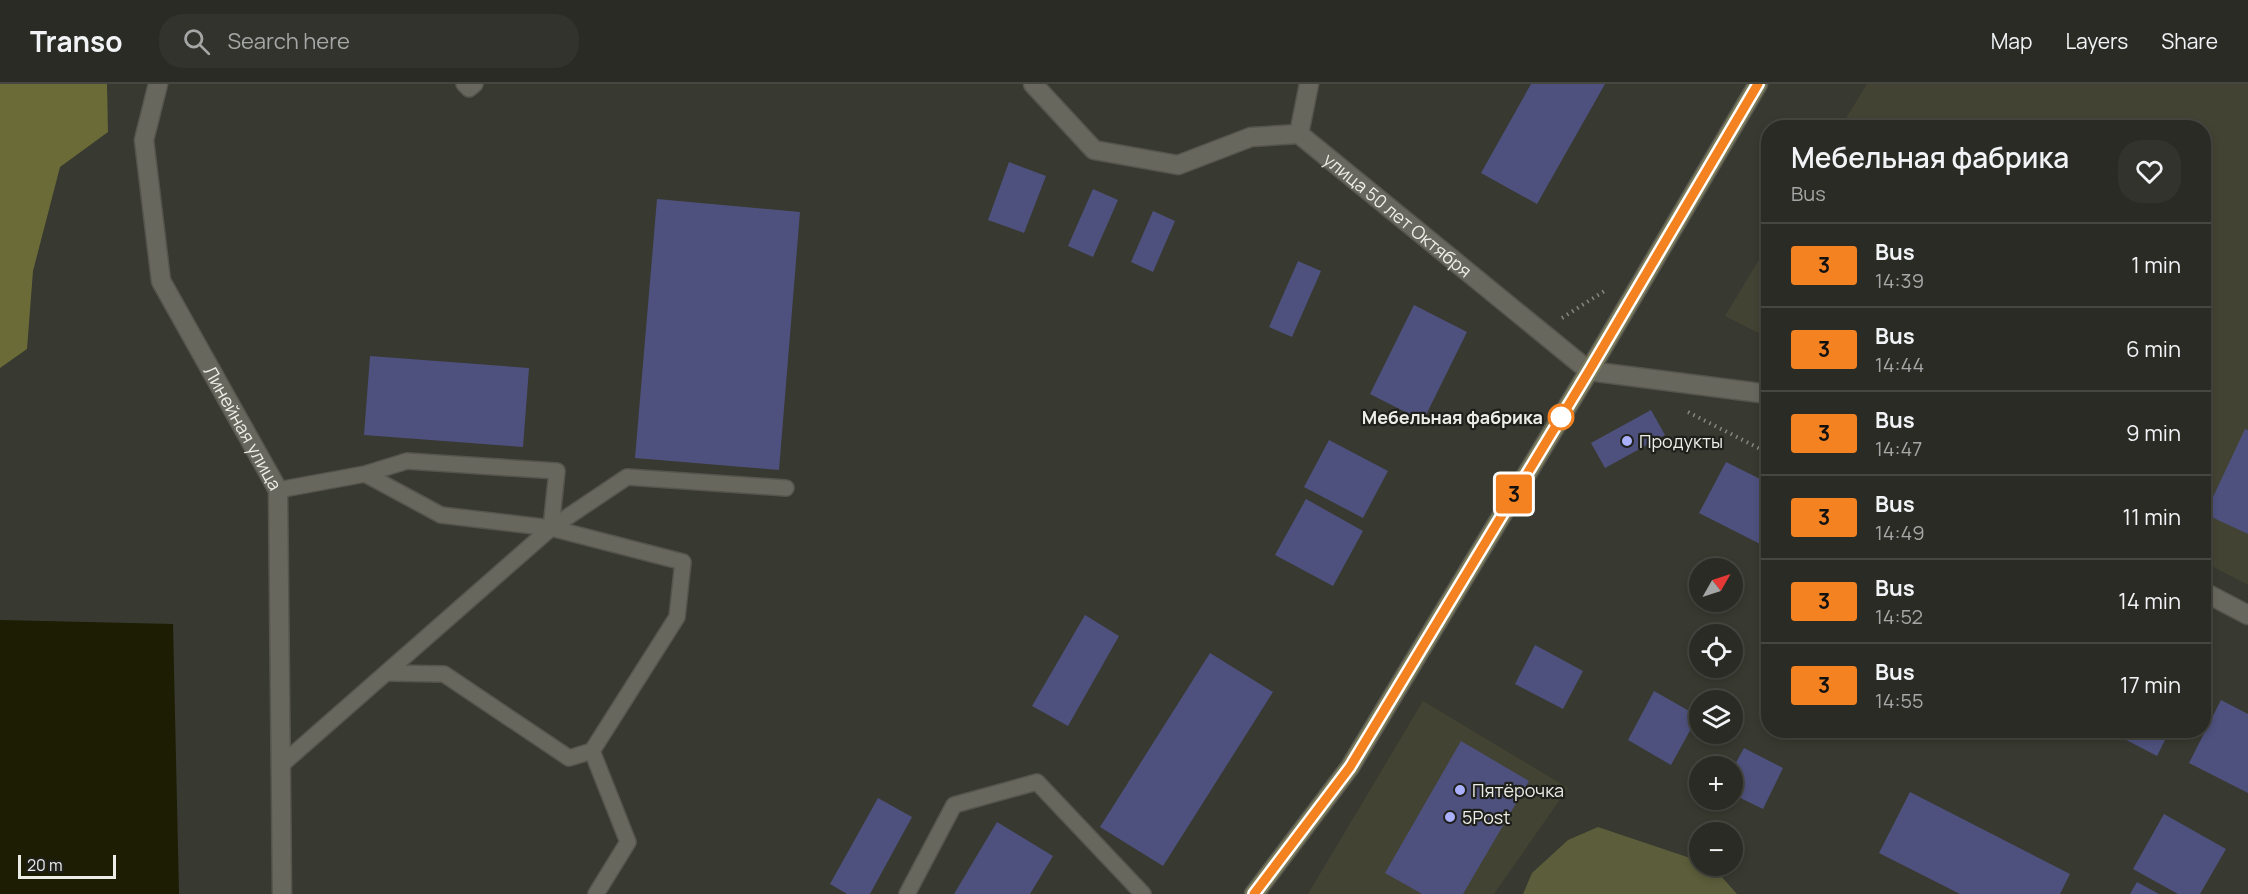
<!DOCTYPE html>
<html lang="en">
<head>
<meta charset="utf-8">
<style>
  :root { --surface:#2a2b24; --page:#32332c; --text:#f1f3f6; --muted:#a5a7a6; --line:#464741 }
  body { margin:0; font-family:Manrope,sans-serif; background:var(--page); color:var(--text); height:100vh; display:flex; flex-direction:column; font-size:22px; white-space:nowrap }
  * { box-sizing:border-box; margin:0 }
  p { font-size:20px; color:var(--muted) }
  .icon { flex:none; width:33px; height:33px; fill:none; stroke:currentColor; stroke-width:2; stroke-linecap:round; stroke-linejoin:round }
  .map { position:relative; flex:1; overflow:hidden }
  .side { position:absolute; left:1761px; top:36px; width:450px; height:618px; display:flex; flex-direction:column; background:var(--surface); border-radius:24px; box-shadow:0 3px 9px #0003,0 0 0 2px var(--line) }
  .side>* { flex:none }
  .badge { padding:0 12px; border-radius:4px; font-size:21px; line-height:39px }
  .needle { width:39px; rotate:51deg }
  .tools { position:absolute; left:1689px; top:474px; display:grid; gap:12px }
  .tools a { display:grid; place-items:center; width:54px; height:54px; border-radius:50%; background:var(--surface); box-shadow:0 3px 9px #0003,0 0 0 2px var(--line); font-size:30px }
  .scale { position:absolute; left:18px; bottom:15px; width:98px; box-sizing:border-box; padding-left:6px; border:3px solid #edede8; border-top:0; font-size:16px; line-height:21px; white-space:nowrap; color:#edede8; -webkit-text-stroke:4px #1f201b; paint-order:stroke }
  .map>.badge { position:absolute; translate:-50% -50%; box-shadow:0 0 0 3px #fff }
  .round { display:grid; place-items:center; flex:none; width:63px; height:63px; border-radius:24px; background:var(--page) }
  .overview { display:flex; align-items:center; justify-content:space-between; height:102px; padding:0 30px }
  h1 { font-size:28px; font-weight:600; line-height:45px }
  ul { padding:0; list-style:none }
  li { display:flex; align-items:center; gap:18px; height:84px; padding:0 30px; border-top:2px solid var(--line) }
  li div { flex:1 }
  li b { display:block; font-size:22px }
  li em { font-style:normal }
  li .badge { min-width:66px; font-weight:700; text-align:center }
  header { display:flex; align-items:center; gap:36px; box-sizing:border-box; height:84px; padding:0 30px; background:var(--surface); border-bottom:2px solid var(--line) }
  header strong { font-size:28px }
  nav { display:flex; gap:33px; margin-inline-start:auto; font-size:21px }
  .search { width:420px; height:54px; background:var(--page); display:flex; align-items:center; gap:15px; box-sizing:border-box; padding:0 21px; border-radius:24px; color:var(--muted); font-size:22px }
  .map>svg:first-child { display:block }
  .built { fill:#424333 }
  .green { fill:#5c5d3a }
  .forest { fill:#6b6b38 }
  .water { fill:#1d1d03 }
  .building { fill:#4e517d }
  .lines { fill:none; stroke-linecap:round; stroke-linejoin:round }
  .lane-casing { stroke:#55554e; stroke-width:18 }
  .street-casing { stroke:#55554e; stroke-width:21 }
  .secondary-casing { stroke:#55554e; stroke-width:21 }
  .path { stroke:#878881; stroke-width:4; stroke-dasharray:1.5 4.5; stroke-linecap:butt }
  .lane { stroke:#67675d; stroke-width:15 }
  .street { stroke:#67675d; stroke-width:18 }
  .secondary { stroke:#7a7b5a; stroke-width:18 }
  .line-casing { stroke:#fff; stroke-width:14 }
  .line { stroke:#f58220; stroke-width:9 }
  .stop-dot { fill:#fff; stroke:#f58220; stroke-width:3 }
  .poi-dot { fill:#aab0fb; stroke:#1f201b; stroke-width:2 }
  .labels { text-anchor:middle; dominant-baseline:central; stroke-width:4.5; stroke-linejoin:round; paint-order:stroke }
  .street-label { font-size:18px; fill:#edede8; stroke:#1f201b }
  .stop-label { font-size:18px; font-weight:bold; fill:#edede8; stroke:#1f201b; text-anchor:end }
  .poi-label { font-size:18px; fill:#edede8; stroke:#1f201b; text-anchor:start }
</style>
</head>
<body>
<header>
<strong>Transo</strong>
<div class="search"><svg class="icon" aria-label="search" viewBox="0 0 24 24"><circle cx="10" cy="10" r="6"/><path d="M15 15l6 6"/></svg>Search here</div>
<nav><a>Map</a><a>Layers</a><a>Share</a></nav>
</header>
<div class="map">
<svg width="2248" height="810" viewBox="0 0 2248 810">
  <rect width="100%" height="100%" fill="#383930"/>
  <g class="built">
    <path d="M 1867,0 L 2248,0 L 2248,501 L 2204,478 L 2204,44 L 1840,44 Z"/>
    <path d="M 1768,161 L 1768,254 L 1725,232 Z"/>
    <path d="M 1423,617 L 1568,704 L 1494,810 L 1308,810 Z"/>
  </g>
  <path class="green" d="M 1598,743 L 1699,777 L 1700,782 L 1712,782 L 1737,810 L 1523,810 L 1532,789 L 1568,756 Z"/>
  <path class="forest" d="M 0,0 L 107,0 L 108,48 L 60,83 L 33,187 L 27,265 L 0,284 Z"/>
  <path class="water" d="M 0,536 L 173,540 L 179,810 L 0,810 Z"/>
  <g class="building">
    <path d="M 1531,0 L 1605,0 L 1537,120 L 1481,89 Z"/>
    <path d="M 1009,78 L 1046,92 L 1024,149 L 988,136 Z"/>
    <path d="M 1093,105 L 1118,116 L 1093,173 L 1068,162 Z"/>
    <path d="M 657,115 L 800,128 L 779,386 L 635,374 Z"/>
    <path d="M 1153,127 L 1175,137 L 1153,188 L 1131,178 Z"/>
    <path d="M 1298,177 L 1321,187 L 1292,253 L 1269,243 Z"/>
    <path d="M 1414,221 L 1467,248 L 1423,337 L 1370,310 Z"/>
    <path d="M 370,272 L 529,284 L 523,363 L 364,351 Z"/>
    <path d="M 1651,326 L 1665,351 L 1605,384 L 1591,359 Z"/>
    <path d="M 2245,345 L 2248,346 L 2248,450 L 2205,430 Z"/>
    <path d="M 1329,356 L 1388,387 L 1363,434 L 1304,403 Z"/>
    <path d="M 1726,378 L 1768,399 L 1768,464 L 1699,429 Z"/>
    <path d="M 1306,415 L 1363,447 L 1333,502 L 1275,471 Z"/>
    <path d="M 1085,531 L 1119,552 L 1068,642 L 1032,622 Z"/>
    <path d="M 1535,561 L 1583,587 L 1563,625 L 1515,600 Z"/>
    <path d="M 1210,569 L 1273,608 L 1163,782 L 1100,743 Z"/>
    <path d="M 1654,607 L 1698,632 L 1671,681 L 1628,656 Z"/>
    <path d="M 2221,616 L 2248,630 L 2248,709 L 2189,679 Z"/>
    <path d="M 2107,646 L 2170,646 L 2157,672 Z"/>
    <path d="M 1461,657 L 1529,697 L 1463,810 L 1422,810 L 1385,789 Z"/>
    <path d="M 1744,664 L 1783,684 L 1763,725 L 1732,710 L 1732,686 Z"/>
    <path d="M 1910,708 L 2070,790 L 2060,810 L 1960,810 L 1879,769 Z"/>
    <path d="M 878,714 L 912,733 L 870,810 L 847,810 L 830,800 Z"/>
    <path d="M 2164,730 L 2226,765 L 2200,810 L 2178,810 L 2133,785 Z"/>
    <path d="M 997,738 L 1053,772 L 1030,810 L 954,810 Z"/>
    <path d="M 2137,798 L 2159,810 L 2130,810 Z"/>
  </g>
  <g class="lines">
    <g class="lane-casing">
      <g id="lane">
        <path d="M 464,0 L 469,5 L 475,0"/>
        <path d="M 278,406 L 365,390 L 407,377 L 557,387 L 551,444 L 441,431 L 365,390"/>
        <path d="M 551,444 L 683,478 L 677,533 L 592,667 L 628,758 L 596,810"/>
        <path d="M 387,589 L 444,590 L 569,674 L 592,667"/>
        <path d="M 280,682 L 551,444 L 627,393 L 786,404"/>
        <path d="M 907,810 L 954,721 L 1037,698 L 1143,810"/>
      </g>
    </g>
    <g class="street-casing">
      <g id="street">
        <path id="s1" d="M 158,0 L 144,56 L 161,197 L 278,406 L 282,810"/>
        <path id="s2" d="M 1033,0 L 1094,66 L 1178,81 L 1251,53 L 1299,50 L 1589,287 L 1768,310"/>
        <path d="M 1299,50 L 1309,0"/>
        <path d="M 2204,508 L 2248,531"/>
      </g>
    </g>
    <g class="secondary-casing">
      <path id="secondary" d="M 1254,810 L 1350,683 L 1589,287 L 1758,0"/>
    </g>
    <g class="path">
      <path d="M 1562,234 L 1606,206"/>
      <path d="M 1688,328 L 1768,369"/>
    </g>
    <use href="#lane" class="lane"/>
    <use href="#street" class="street"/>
    <use href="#secondary" class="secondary"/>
  </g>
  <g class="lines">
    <g class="line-casing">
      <path id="line" d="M 1254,810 L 1350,683 L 1589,287 L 1758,0"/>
    </g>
    <use href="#line" class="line"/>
  </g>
  <circle class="stop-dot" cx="1561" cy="333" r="12"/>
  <g class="poi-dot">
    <circle cx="1627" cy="357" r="6"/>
    <circle cx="1460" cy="706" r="6"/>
    <circle cx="1450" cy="733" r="6"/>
  </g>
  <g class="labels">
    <g class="street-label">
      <text stroke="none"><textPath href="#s2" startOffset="429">улица 50 лет Октября</textPath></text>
      <text stroke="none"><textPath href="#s1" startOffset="368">Линейная улица</textPath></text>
    </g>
    <g class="stop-label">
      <text x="1543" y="333">Мебельная фабрика</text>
    </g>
    <g class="poi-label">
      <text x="1639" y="357">Продукты</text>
      <text x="1472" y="706">Пятёрочка</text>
      <text x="1462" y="733">5Post</text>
    </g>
  </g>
</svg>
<div class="tools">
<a><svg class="needle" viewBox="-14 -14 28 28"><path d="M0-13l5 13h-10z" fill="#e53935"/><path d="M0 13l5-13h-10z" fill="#a5a7a6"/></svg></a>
<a><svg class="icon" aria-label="locate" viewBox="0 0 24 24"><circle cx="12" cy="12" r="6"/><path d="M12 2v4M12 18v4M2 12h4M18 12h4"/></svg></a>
<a><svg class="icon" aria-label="layers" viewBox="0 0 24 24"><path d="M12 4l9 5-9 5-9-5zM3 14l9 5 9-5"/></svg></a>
<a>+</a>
<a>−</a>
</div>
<div class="scale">20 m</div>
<b class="badge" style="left:1514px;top:410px;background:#f58220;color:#111">3</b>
<section class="side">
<div class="overview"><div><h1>Мебельная фабрика</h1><p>Bus</p></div><a class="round"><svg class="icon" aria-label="heart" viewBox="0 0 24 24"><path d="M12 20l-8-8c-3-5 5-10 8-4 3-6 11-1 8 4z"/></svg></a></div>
<ul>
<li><span class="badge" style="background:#f58220;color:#111">3</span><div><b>Bus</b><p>14:39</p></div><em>1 min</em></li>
<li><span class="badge" style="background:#f58220;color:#111">3</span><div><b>Bus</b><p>14:44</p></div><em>6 min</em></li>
<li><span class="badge" style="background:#f58220;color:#111">3</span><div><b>Bus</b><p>14:47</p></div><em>9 min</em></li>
<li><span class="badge" style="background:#f58220;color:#111">3</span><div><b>Bus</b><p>14:49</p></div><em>11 min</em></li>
<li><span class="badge" style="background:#f58220;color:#111">3</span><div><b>Bus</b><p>14:52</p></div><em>14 min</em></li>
<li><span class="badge" style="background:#f58220;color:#111">3</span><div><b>Bus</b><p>14:55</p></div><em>17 min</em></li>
</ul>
</section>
</div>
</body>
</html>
